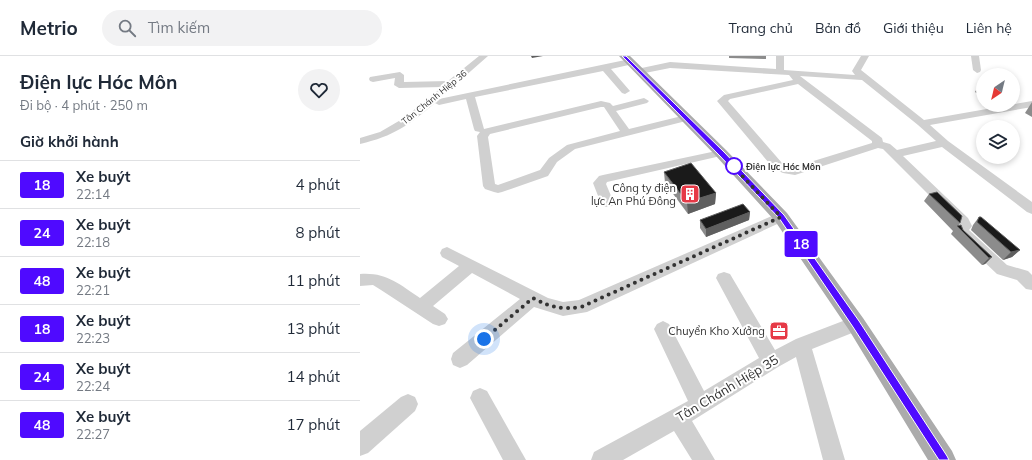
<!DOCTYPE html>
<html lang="vi">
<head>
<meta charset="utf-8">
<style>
  :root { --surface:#fff; --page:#f2f2f3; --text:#1f2937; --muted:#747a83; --line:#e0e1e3 }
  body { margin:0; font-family:Mulish,sans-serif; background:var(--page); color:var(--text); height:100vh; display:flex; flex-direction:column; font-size:15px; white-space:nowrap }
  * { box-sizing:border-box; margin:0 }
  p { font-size:13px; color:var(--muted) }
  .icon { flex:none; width:22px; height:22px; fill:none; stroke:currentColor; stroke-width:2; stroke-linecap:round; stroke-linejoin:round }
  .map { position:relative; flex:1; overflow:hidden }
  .drawer { display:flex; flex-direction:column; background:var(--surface); width:360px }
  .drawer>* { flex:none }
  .badge { padding:0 8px; border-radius:3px; font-size:14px; line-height:26px }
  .needle { width:26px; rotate:215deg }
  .tools { position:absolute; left:616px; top:12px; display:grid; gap:8px }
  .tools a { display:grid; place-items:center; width:44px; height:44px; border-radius:50%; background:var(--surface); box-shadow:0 2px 6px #0003; font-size:20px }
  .you { position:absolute; width:20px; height:20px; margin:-10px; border:3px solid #fff; border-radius:50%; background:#1a73e8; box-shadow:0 0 0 6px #1a73e833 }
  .map>.badge { position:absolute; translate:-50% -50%; box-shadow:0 0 0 2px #fff }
  h2 { padding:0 20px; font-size:15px; line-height:36px }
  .round { display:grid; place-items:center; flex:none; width:42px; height:42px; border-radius:21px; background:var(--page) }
  .summary { display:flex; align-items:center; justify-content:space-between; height:68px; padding:0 20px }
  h1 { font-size:19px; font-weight:700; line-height:30px }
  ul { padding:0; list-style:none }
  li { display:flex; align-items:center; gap:12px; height:48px; padding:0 20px; border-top:1px solid var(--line) }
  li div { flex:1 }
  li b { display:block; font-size:15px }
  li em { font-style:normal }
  li .badge { min-width:44px; font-weight:700; text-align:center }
  header { display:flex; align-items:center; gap:24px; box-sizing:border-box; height:56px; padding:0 20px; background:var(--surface); border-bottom:1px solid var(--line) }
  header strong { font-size:19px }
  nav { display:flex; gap:22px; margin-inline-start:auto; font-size:14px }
  .search { width:280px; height:36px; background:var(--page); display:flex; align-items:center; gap:10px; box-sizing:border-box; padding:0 14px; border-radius:22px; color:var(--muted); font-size:15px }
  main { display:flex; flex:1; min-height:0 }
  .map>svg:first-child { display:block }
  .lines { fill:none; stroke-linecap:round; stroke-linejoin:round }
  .minor { fill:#d0d0d0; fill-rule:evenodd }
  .major { fill:#ababab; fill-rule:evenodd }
  .wall { fill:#8c8c8c }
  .shaded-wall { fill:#5f5f5f }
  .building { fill:#1a1a1a; stroke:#5f5f5f }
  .line { fill:#4f0aff; stroke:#fff }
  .walk { stroke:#333; stroke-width:4; stroke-dasharray:0 7.2 }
  .stop-dot { fill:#fff; stroke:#4f0aff; stroke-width:2 }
  .labels { text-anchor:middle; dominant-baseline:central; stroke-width:4; stroke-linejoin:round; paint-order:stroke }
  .far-street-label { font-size:9px; fill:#333; stroke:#fff }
  .far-stop-label { font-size:9px; font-weight:bold; fill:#333; stroke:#fff; text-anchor:start }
  .poi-label { font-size:11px; fill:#333; stroke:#fff; text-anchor:end }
  .near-street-label { font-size:13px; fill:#333; stroke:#fff }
</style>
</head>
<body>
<header>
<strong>Metrio</strong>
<div class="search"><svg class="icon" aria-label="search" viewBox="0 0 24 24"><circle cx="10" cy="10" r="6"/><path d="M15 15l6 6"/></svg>Tìm kiếm</div>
<nav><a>Trang chủ</a><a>Bản đồ</a><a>Giới thiệu</a><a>Liên hệ</a></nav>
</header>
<main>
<section class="drawer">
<div class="summary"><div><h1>Điện lực Hóc Môn</h1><p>Đi bộ · 4 phút · 250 m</p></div><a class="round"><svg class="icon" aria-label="heart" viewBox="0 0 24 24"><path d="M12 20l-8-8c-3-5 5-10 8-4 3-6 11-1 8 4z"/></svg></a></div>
<h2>Giờ khởi hành</h2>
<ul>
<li><span class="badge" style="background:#4f0aff;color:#fff">18</span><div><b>Xe buýt</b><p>22:14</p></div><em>4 phút</em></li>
<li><span class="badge" style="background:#4f0aff;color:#fff">24</span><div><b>Xe buýt</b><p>22:18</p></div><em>8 phút</em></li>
<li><span class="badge" style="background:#4f0aff;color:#fff">48</span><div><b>Xe buýt</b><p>22:21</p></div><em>11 phút</em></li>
<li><span class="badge" style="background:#4f0aff;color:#fff">18</span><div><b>Xe buýt</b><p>22:23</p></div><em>13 phút</em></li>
<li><span class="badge" style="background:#4f0aff;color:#fff">24</span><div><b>Xe buýt</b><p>22:24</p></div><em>14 phút</em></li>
<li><span class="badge" style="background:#4f0aff;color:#fff">48</span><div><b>Xe buýt</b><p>22:27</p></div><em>17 phút</em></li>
</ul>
</section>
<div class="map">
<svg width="672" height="404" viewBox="0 0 672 404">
  <rect width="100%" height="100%" fill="#fff"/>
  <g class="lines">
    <g class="minor">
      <path d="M 119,0 L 128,0 L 79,43 L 270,3 L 274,6 L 273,8 L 251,13 L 270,35 L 265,38 L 262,37 L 243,15 L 115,41 L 124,73 L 241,45 L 250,47 L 253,50 L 284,42 L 289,45 L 287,47 L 256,55 L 269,73 L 326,59 L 331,62 L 330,64 L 215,93 L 197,106 L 188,120 L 142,136 L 138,137 L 134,136 L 125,133 L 123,130 L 117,80 L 120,76 L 115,75 L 114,73 L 106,43 L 79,49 L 75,47 C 49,69 34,80 0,88 L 0,82 L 20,76 L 44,62 L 82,31 L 39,32 L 34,29 L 35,22 L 13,26 L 10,25 L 9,23 L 10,21 L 40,16 L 44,19 L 44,26 L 88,25 ZM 241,51 L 244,51 L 260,75 L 207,89 L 189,102 L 180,114 L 138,129 L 135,128 L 128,81 L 130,78 Z"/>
      <path d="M 416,0 L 424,0 L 424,14 L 495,19 L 492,15 L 501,0 L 509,0 L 501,14 L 564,64 L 672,45 L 672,51 L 570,69 L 588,85 L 672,146 L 672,158 L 667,156 L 582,91 L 543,100 L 608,162 L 612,170 L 609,174 L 647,209 L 668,215 L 672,219 L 672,234 L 666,233 L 657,224 L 637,218 L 598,181 L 595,174 L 598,169 L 597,167 L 523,93 L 518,92 L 435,119 L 423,117 L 414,113 L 357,45 L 364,39 L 433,24 L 429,19 L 310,12 L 280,18 L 276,15 L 277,13 L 310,6 L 416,13 ZM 440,20 L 502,24 L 558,69 L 576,85 L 537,94 L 530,88 L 523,86 L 522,82 ZM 438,28 L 512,85 L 512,87 L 434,111 L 422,107 L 368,45 L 370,43 Z"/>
      <path d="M 611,0 L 619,0 L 621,14 L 620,16 L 617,17 L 613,14 Z"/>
      <path d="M 361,94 L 365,95 L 367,97 L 365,99 L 247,126 L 246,128 L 254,147 L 252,150 L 247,151 L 242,150 L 233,127 L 239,120 L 243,119 Z"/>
      <path d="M 421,156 L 426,158 L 428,161 L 426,164 L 227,256 L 203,260 L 174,251 L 107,309 L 100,312 L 93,309 L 91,303 L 93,297 L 160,243 L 112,217 L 73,250 L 85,258 L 88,263 L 85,268 L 79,270 L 73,268 L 21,234 L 13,229 L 0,230 L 0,218 C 26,216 39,228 60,242 L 99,210 L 82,201 L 80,197 L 82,193 L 87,191 L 188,242 L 203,246 L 219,244 Z"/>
      <path d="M 364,216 L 370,218 L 415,294 L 436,283 L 496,260 L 502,263 L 505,268 L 502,273 L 452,293 L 485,404 L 463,404 L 436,301 L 418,311 L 332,365 L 355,404 L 332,404 L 314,375 L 263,404 L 231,404 L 234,396 L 328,345 L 294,273 L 297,268 L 303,265 L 309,268 L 344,335 L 399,302 L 356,222 L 358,218 Z"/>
      <path d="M 120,332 L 127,335 L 166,404 L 143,404 L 110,342 L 113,335 Z"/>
      <path d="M 48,338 L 55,341 L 58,348 L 55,355 L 8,397 L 0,400 L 0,375 L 41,341 Z"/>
    </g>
    <path class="major" d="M 259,0 L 270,0 L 366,94 L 427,157 L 503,262 L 592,395 L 596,404 L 568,404 L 489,274 L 415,165 L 356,100 Z"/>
  </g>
  <g class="wall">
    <path d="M 369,0 L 406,0 L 406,3 L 369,2 Z"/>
    <path d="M 623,28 L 623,41 L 615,36 L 619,29 Z"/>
    <path d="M 672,46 L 672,61 L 665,57 Z"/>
    <path d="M 304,116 L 356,137 L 355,148 L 328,158 L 305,127 Z"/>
    <path d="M 569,138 L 600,167 L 598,170 L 632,201 L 625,208 L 622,209 L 591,178 L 593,175 L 564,145 Z"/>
    <path d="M 390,156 L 389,164 L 346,181 L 340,172 L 340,164 Z"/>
    <path d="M 619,161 L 660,194 L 652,201 L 643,204 L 611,174 L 613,169 Z"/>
  </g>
  <g class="shaded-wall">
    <path d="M 171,0 L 183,0 L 172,2 Z"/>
    <path d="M 356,137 L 355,148 L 328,158 L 327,146 Z"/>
    <path d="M 390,156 L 389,164 L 346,181 L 346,173 Z"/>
    <path d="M 660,194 L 652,201 L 643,204 L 651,196 Z"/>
    <path d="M 632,201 L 625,208 L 622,209 L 629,202 Z"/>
  </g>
  <g class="building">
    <path d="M 623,28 L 623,31 L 619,29 Z"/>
    <path d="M 331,107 L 356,137 L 327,146 L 304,116 Z"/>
    <path d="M 577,136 L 602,160 L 600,167 L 569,138 Z"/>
    <path d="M 383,148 L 390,156 L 346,173 L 340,164 Z"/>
    <path d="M 619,161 L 621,161 L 660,194 L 651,196 L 617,166 Z"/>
    <path d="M 601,169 L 603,174 L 632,201 L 629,202 L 597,170 Z"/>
  </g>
  <path class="line" d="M 262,0 L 266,0 L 364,96 L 424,159 L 499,265 L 587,400 L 589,404 L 579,404 L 493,271 L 419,162 L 359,99 Z"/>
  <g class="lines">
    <path class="walk" d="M 124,283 L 173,242 C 190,251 202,254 221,251 L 421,161 L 371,108 L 374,110"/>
  </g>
  <defs>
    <g id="building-square" transform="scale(1)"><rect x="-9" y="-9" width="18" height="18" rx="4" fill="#e63946" stroke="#fff"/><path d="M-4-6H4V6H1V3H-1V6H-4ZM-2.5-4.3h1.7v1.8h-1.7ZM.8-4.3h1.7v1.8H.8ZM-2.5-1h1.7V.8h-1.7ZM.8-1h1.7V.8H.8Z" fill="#fff"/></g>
    <g id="office-square" transform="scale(1)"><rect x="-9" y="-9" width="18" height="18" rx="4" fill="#e63946" stroke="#fff"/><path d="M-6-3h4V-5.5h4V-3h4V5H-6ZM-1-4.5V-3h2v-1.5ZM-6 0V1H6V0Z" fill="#fff"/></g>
  </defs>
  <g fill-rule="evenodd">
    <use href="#building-square" x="330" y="138"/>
    <use href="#office-square" x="419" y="275"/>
  </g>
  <circle class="stop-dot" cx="374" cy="110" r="8"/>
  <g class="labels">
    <g class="far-street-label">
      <text transform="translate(74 41) rotate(-39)">Tân Chánh Hiệp 36</text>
    </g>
    <g class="far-stop-label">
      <text x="386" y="110">Điện lực Hóc Môn</text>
    </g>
    <g class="poi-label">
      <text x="316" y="132">Công ty điện<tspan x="316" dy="13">lực An Phú Đông</tspan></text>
      <text x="405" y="275">Chuyển Kho Xưởng</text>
    </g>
    <g class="near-street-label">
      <text transform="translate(367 332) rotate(-31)">Tân Chánh Hiệp 35</text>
    </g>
  </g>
</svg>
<div class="tools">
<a><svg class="needle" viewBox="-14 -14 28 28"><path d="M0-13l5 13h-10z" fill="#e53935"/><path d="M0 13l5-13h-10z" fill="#747a83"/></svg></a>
<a><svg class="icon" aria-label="layers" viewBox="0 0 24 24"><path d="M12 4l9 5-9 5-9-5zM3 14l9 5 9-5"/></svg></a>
</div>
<div class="you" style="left:124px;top:283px"></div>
<b class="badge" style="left:441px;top:188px;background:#4f0aff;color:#fff">18</b>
</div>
</main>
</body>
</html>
